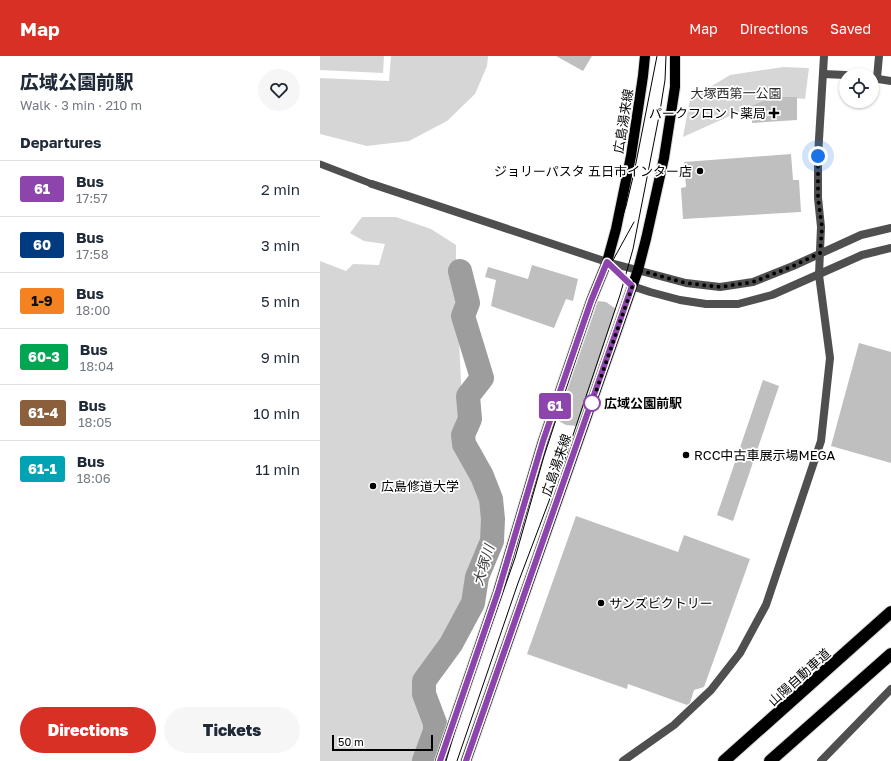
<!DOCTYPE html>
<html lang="en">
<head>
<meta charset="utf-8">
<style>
  :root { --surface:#fff; --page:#f6f6f7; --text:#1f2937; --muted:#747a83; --line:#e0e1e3; --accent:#d93025 }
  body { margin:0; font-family:"Golos Text","Noto Sans JP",sans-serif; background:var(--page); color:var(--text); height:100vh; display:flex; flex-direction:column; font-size:15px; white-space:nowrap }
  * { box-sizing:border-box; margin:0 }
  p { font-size:13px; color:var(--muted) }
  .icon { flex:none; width:22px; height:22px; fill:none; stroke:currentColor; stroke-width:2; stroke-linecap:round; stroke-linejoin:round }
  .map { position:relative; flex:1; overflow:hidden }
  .side { display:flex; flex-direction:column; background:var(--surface); width:320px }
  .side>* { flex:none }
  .badge { padding:0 8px; border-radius:3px; font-size:14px; line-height:26px }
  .controls { position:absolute; left:519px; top:12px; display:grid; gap:8px }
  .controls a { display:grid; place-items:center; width:40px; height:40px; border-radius:50%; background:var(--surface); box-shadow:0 1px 3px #0004; font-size:20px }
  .scale { position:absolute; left:12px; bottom:10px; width:101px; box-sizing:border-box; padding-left:4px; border:2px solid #000; border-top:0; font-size:11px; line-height:14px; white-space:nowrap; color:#000; -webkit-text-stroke:3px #fff; paint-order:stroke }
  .you { position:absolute; width:20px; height:20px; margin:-10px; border:3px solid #fff; border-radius:50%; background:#1a73e8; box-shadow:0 0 0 6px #1a73e833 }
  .map>.badge { position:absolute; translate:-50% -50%; box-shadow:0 0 0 2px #fff }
  h2 { padding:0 20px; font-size:15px; line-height:36px }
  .round { display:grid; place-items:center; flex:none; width:42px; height:42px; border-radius:21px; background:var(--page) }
  .headline { display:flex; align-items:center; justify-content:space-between; height:68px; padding:0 20px }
  h1 { font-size:19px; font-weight:800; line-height:30px }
  .cta { display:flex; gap:8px; margin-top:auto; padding:8px 20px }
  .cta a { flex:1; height:46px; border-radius:24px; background:var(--accent); color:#fff; font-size:16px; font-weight:800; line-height:46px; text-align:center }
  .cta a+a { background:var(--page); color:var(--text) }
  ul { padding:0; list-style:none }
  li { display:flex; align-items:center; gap:12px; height:56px; padding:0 20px; border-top:1px solid var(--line) }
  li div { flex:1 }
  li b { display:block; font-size:15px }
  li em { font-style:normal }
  li .badge { min-width:44px; font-weight:700; text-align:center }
  header { display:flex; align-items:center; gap:24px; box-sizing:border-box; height:56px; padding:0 20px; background:var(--accent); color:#fff }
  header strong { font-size:19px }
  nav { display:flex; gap:22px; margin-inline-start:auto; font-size:14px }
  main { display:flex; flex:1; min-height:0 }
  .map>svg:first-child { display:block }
  .green { fill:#d6d6d6 }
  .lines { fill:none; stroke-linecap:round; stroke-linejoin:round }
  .river { stroke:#9d9d9d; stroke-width:24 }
  .building { fill:#bfbfbf }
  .primary-casing { stroke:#dbdbdb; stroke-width:12 }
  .motorway-casing { stroke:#dbdbdb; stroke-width:14 }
  .service { stroke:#4f4f4f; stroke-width:7 }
  .minor { stroke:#4f4f4f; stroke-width:8 }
  .tertiary { stroke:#4f4f4f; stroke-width:8 }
  .primary { stroke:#000; stroke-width:10 }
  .motorway { stroke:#000; stroke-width:12 }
  .tram { stroke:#000; stroke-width:1 }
  .line-casing { stroke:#fff; stroke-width:9 }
  .line { stroke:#8e44ad; stroke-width:6 }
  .walk { stroke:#000; stroke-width:4; stroke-dasharray:0 7.2 }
  .poi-dot { fill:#000; stroke:#fff; stroke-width:1.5 }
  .stop-dot { fill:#fff; stroke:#8e44ad; stroke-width:2 }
  .labels { text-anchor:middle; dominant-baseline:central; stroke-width:3.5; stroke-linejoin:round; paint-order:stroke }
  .park-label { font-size:13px; fill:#2d2d2d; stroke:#fff }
  .poi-label { font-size:13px; fill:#000; stroke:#fff; text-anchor:start }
  .street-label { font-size:13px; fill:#000; stroke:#fff }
  .stop-label { font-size:13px; font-weight:bold; fill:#000; stroke:#fff; text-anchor:start }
  .water-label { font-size:14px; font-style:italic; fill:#3e3e3e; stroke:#fff }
</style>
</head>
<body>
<header>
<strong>Map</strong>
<nav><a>Map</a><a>Directions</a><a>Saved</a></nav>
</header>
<main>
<section class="side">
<div class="headline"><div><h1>広域公園前駅</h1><p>Walk · 3 min · 210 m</p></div><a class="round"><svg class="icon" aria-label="heart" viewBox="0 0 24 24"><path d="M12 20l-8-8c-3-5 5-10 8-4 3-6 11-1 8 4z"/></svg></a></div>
<h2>Departures</h2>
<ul>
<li><span class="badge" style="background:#8e44ad;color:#fff">61</span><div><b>Bus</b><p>17:57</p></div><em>2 min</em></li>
<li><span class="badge" style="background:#003b80;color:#fff">60</span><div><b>Bus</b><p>17:58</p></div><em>3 min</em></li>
<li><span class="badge" style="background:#f58220;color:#111">1-9</span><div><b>Bus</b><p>18:00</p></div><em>5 min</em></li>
<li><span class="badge" style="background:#00a651;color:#fff">60-3</span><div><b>Bus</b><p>18:04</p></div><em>9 min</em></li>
<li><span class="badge" style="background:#8b5e3c;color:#fff">61-4</span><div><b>Bus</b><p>18:05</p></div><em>10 min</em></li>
<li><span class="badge" style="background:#00a3b4;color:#fff">61-1</span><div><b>Bus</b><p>18:06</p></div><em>11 min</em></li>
</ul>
<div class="cta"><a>Directions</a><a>Tickets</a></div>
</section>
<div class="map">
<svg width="571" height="705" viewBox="0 0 571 705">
  <rect width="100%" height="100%" fill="#fff"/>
  <g class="green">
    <path d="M 0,0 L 64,0 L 63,17 L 0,14 Z"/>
    <path d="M 71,0 L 168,0 L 167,10 L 155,38 L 127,65 L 89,85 L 47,90 L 0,78 L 0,22 L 69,25 Z"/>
    <path d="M 463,11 L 489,12 L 485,43 L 462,41 L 445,44 L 363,81 L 370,43 L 410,19 Z"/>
    <path d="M 42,161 L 76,161 L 111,173 L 136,189 L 136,216 L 143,246 L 138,263 L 142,347 L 140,389 L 156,417 L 168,451 L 165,487 L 151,523 L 141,561 L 96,630 L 110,673 L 99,705 L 0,705 L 0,205 L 26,215 L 33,208 L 59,209 L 65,188 L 44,185 L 30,177 Z"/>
  </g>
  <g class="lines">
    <path class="river" d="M 104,705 L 115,675 L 115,667 L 104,638 L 104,625 L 131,588 L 153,547 L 157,521 L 172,485 L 173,463 L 171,443 L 162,420 L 144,388 L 143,379 L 150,363 L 148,340 L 162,322 L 143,260 L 148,247 L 140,215"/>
  </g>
  <g class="building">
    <path d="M 236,0 L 272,0 L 263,15 Z"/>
    <path d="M 462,41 L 477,41 L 477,64 L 432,67 L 431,50 L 445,44 Z"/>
    <path d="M 471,98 L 473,124 L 479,124 L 481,156 L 363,163 L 361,132 L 366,131 L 364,106 Z"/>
    <path d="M 212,209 L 258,223 L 253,245 L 246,243 L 234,272 L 171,250 L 176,224 L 165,221 L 168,211 L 208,223 Z"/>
    <path d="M 278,245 L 286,246 L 296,253 L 257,370 L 246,369 L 237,364 Z"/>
    <path d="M 539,287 L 571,296 L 571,407 L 511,390 Z"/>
    <path d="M 443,324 L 459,330 L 413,465 L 397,459 Z"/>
    <path d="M 256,460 L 358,496 L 364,479 L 430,503 L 384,631 L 374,634 L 370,647 L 367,649 L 308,628 L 307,633 L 207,598 Z"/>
  </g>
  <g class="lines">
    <g class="primary-casing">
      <g id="primary">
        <path d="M 120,705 L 178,536 L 223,385 L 271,245 L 287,206 L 296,173 L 311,100 L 323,20 L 325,0"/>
        <path d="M 146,705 L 318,214 L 326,183 L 344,102 L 355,31 L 355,0"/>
      </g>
    </g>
    <g class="motorway-casing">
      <g id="motorway">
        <path d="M 404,705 L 571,556"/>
        <path d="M 450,705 L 571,598"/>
      </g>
    </g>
    <path class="service" d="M 0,108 L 52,128"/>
    <g class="minor">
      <path d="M 503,18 L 526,19"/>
      <path d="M 552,22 L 571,25"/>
      <path d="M 557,22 L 559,0"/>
      <path d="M 501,705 L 571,633"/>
    </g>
    <g class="tertiary">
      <path d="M 52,128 L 287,206 L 366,227 L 400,231 L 433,226 L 473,210 L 541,179 L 571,172"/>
      <path d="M 287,206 L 312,230 L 330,236 L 360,244 L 386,248 L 418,248 L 452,239 L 542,199 L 571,192"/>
      <path d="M 303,705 L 354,669 L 391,634 L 420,597 L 446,549 L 501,385 L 510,302 L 499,219 L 501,171 L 498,142 L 498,100 L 504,0"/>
    </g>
    <use href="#primary" class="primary"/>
    <use href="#motorway" class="motorway"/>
    <g class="tram">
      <path d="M 292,206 L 314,166"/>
      <path d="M 126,705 L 140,657 L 195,502 L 224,400 L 306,150 L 314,117 L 337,0"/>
      <path d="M 137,705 L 198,527 L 246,400 L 300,239 L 313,193 L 340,55 L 345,24 L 346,0"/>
    </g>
  </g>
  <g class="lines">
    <g class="line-casing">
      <path id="line" d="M 120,705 L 178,536 L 223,385 L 271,245 L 287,206 L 312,230 L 146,705"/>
    </g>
    <use href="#line" class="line"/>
    <path class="walk" d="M 272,347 L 318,214 L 366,227 L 400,231 L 433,226 L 473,210 L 500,197 L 502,171 L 498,142 L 498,100"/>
  </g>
  <g class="poi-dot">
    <path d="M452 51h4v4h4v4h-4v4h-4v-4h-4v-4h4z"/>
    <circle cx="380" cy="115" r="4"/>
    <circle cx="366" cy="399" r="4"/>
    <circle cx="53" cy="430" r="4"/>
    <circle cx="281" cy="547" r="4"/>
  </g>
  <circle class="stop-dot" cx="272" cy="347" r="8"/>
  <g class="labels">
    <g class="park-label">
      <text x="416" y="37">大塚西第一公園</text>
    </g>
    <g class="poi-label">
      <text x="446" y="57" text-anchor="end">パークフロント薬局</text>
      <text x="372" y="115" text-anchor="end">ジョリーパスタ 五日市インター店</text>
      <text x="374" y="399">RCC中古車展示場MEGA</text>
      <text x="61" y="430">広島修道大学</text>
      <text x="289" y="547">サンズビクトリー</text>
    </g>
    <g class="street-label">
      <text transform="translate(303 65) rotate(-81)">広島湯来線</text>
      <text transform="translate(236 409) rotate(-71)">広島湯来線</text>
      <text transform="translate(479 621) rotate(-42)">山陽自動車道</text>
    </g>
    <g class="stop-label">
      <text x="284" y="347">広域公園前駅</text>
    </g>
    <g class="water-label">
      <text transform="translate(163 509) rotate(-73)">大塚川</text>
    </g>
  </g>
</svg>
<div class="controls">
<a><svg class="icon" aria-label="locate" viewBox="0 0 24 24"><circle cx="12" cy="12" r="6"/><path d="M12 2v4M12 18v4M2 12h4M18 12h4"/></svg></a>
</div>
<div class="scale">50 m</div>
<div class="you" style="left:498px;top:100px"></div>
<b class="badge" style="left:235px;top:350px;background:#8e44ad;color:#fff">61</b>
</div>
</main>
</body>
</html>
